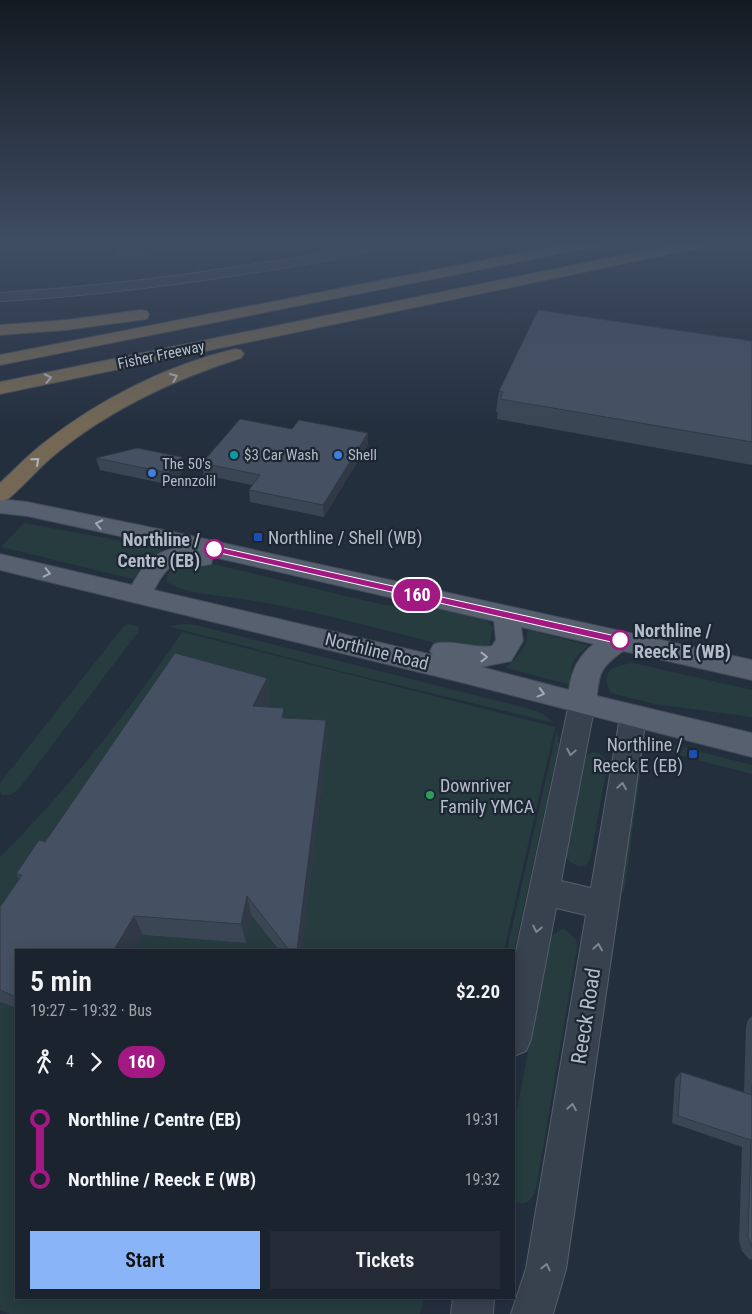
<!DOCTYPE html>
<html lang="en">
<head>
<meta charset="utf-8">
<style>
  :root { --surface:#1b232e; --page:#242b36; --text:#f1f3f6; --muted:#a0a4aa; --line:#39404a; --accent:#8ab4f8 }
  body { margin:0; font-family:"Roboto Condensed",sans-serif; background:var(--page); color:var(--text); height:100vh; display:flex; flex-direction:column; font-size:19px; white-space:nowrap }
  * { box-sizing:border-box; margin:0 }
  p { font-size:16px; color:var(--muted) }
  .icon { flex:none; width:28px; height:28px; fill:none; stroke:currentColor; stroke-width:2; stroke-linecap:round; stroke-linejoin:round }
  .map { position:relative; flex:1; overflow:hidden }
  .panel { position:absolute; left:15px; top:949px; width:500px; height:350px; display:flex; flex-direction:column; background:var(--surface); border-radius:0px; box-shadow:0 2px 12px #0003,0 0 0 1px var(--line) }
  .panel>* { flex:none }
  .badge { padding:0 10px; border-radius:16px; font-size:18px; line-height:32px }
  .map>.badge { position:absolute; translate:-50% -50%; box-shadow:0 0 0 2px #fff }
  .legs { display:flex; align-items:center; gap:8px; height:55px; padding:0 15px; font-size:16px }
  .legs p { margin-inline-start:auto }
  .summary { display:flex; align-items:center; justify-content:space-between; height:85px; padding:0 15px }
  h1 { font-size:28px; font-weight:600; line-height:38px }
  .primary-button { display:flex; gap:10px; margin-top:auto; padding:10px 15px }
  .primary-button a { flex:1; height:58px; border-radius:0px; background:var(--accent); color:#111; font-size:20px; font-weight:600; line-height:58px; text-align:center }
  .primary-button a+a { background:var(--page); color:var(--text) }
  ul { padding:0 15px; list-style:none }
  li { display:flex; align-items:center; gap:18px; height:60px; font-size:19px }
  li i { display:grid; place-items:center; width:8px; height:100%; margin:0 6px; background:currentColor }
  li i::after { content:''; width:12px; height:12px; margin:-6px; border:4px solid; border-radius:50%; background:var(--surface) }
  li p { margin-inline-start:auto }
  li:first-child i { background:linear-gradient(#0000 50%,currentColor 0) }
  li:last-child i { background:linear-gradient(currentColor 50%,#0000 0) }
  .map>svg:first-child { display:block }
  .green { fill:#263c3f }
  .lines { fill:none; stroke-linecap:round; stroke-linejoin:round }
  .minor-casing { stroke:#565f6c; stroke-width:2 }
  .major-casing { stroke:#414a57; stroke-width:2 }
  .highway-casing { stroke:#434c59; stroke-width:2 }
  .minor { fill:#38414e; fill-rule:evenodd }
  .major { fill:#56606e; fill-rule:evenodd }
  .highway { fill:#746855; fill-rule:evenodd }
  .wall { fill:#3b4654 }
  .shaded-wall { fill:#303945 }
  .building { fill:#455162; stroke:#303945 }
  .oneway { stroke:#aeb4bd }
  .oneway2 { stroke:#a1aab7 }
  .oneway3 { stroke:#7c8592 }
  .line-1 { fill:#a31984; stroke:#fff }
  .culture-dot { fill:#0f9aa8; stroke:#1d2633; stroke-width:2 }
  .shop-dot { fill:#3f7fe0; stroke:#1d2633; stroke-width:2 }
  .transit-dot { fill:#1a4fb4; stroke:#1d2633; stroke-width:2 }
  .stop-1-dot { fill:#fff; stroke:#a31984; stroke-width:2.5 }
  .leisure-dot { fill:#2e9e5b; stroke:#1d2633; stroke-width:2 }
  .labels { text-anchor:middle; dominant-baseline:central; stroke-width:4.5; stroke-linejoin:round; paint-order:stroke }
  .far-street-label { font-size:15px; fill:#b4bcc9; stroke:#1d2633 }
  .far-poi-label { font-size:15px; fill:#b4bcc9; stroke:#1d2633; text-anchor:start }
  .poi-label { font-size:18px; fill:#b4bcc9; stroke:#1d2633; text-anchor:start }
  .stop-label { font-size:18px; font-weight:bold; fill:#b4bcc9; stroke:#1d2633; text-anchor:end }
  .street-label { font-size:18px; fill:#b4bcc9; stroke:#1d2633 }
  .near-street-label { font-size:21px; fill:#b4bcc9; stroke:#1d2633 }
</style>
</head>
<body>
<div class="map">
<svg width="752" height="1314" viewBox="0 0 752 1314">
  <rect width="100%" height="100%" fill="#242f3e"/>
  <g class="green">
    <path d="M 24,523 L 156,547 L 162,551 L 147,560 L 133,579 L 1,547 Z"/>
    <path d="M 196,560 L 384,605 L 450,611 L 486,620 L 493,628 L 489,645 L 478,650 L 464,650 C 386,631 308,608 228,597 C 212,595 178,592 166,581 C 169,566 181,561 196,560 Z"/>
    <path d="M 128,624 L 138,626 L 139,631 L 18,790 L 10,795 L 2,795 L 0,792 L 0,783 L 123,627 Z"/>
    <path d="M 186,624 L 195,625 L 530,709 L 543,714 L 554,723 L 336,670 L 168,626 Z"/>
    <path d="M 528,630 L 587,645 L 587,647 C 571,660 571,665 570,685 L 507,668 L 507,666 C 521,655 526,647 528,630 Z"/>
    <path d="M 182,632 L 555,727 L 504,950 L 302,950 L 327,741 L 285,739 L 257,727 L 270,700 L 0,947 L 0,857 C 69,788 128,713 182,632 Z"/>
    <path d="M 633,663 L 752,690 L 752,717 L 654,704 L 611,693 C 599,670 613,666 633,663 Z"/>
    <path d="M 557,730 L 559,744 L 514,951 L 507,950 Z"/>
    <path d="M 657,744 L 678,746 L 752,765 L 752,774 L 648,747 Z"/>
    <path d="M 592,752 C 600,752 605,757 607,765 L 591,857 C 586,871 573,867 566,857 L 566,851 L 584,757 Z"/>
    <path d="M 640,752 L 643,752 L 625,887 L 623,893 L 620,888 Z"/>
    <path d="M 159,904 L 153,936 L 246,943 L 251,915 L 279,950 L 134,950 Z"/>
    <path d="M 565,929 L 576,940 L 577,947 L 536,1189 C 532,1200 526,1207 514,1202 L 514,1125 L 550,937 L 560,930 Z"/>
    <path d="M 0,1002 L 16,1008 L 16,1298 L 424,1298 L 420,1314 L 9,1314 L 0,1310 Z"/>
  </g>
  <g class="lines">
    <g class="minor-casing">
      <g id="minor">
        <path d="M 365,243 L 385,243 C 379,250 363,252 354,254 C 316,264 276,269 238,275 C 159,287 80,297 0,301 L 0,293 C 81,288 162,279 242,266 C 283,260 325,255 365,243 Z"/>
        <path d="M 582,694 L 591,697 L 595,704 L 561,881 L 591,888 L 620,717 L 624,710 L 633,707 L 642,710 L 646,717 L 566,1269 L 553,1314 L 511,1314 L 526,1269 L 586,915 L 556,908 L 531,1039 L 526,1051 L 514,1056 L 514,961 L 569,704 L 573,697 Z"/>
        <path d="M 453,1298 L 494,1298 L 493,1314 L 451,1314 Z"/>
      </g>
    </g>
    <g class="major-casing">
      <path id="major" d="M 0,499 L 27,502 L 173,532 L 752,660 L 752,680 L 623,651 C 603,666 599,670 597,696 L 752,733 L 752,757 L 460,682 L 0,570 L 0,554 L 132,585 C 143,565 152,553 175,548 L 27,516 L 0,513 ZM 213,557 L 494,621 L 496,640 L 492,646 C 472,649 453,639 434,644 L 430,651 L 433,655 L 154,590 C 176,548 180,572 211,564 ZM 521,627 L 594,644 C 579,655 571,671 569,690 L 481,667 L 511,661 L 523,641 Z"/>
    </g>
    <g class="highway-casing">
      <g id="highway">
        <path d="M 571,243 L 601,243 L 599,246 L 594,247 L 0,365 L 0,355 Z"/>
        <path d="M 682,243 L 711,243 L 709,246 L 704,247 L 0,394 L 0,382 Z"/>
        <path d="M 141,310 L 147,311 L 149,315 L 147,319 L 66,330 L 0,335 L 0,325 L 66,320 Z"/>
        <path d="M 235,349 L 241,350 L 244,354 L 241,358 C 176,379 112,408 58,452 C 40,466 26,484 8,499 L 0,501 L 0,483 C 15,469 29,454 45,442 C 100,399 167,365 235,349 Z"/>
      </g>
    </g>
    <use href="#minor" class="minor"/>
    <use href="#major" class="major"/>
    <use href="#highway" class="highway"/>
  </g>
  <g class="wall">
    <path d="M 113,243 L 165,243 L 144,259 L 116,256 Z"/>
    <path d="M 752,341 L 752,465 L 497,419 L 498,412 L 496,412 L 499,391 Z"/>
    <path d="M 368,444 L 324,517 L 250,502 L 249,490 L 252,485 L 204,475 L 202,463 Z"/>
    <path d="M 96,458 L 185,468 L 171,485 L 100,470 Z"/>
    <path d="M 267,678 L 270,700 L 267,707 L 285,718 L 326,720 L 327,741 L 302,950 L 279,950 L 251,915 L 246,943 L 143,935 L 16,950 L 16,1008 L 0,1002 L 0,907 L 19,879 L 16,874 L 45,842 Z"/>
    <path d="M 752,1016 L 752,1260 L 749,1259 L 742,1251 L 739,1241 L 742,1147 L 672,1123 L 675,1079 L 681,1072 L 744,1092 L 746,1027 L 748,1020 Z"/>
  </g>
  <g class="shaded-wall">
    <path d="M 145,243 L 165,243 L 144,259 L 142,245 Z"/>
    <path d="M 368,433 L 368,444 L 324,517 L 323,505 Z"/>
    <path d="M 182,457 L 185,468 L 171,485 L 168,473 Z"/>
    <path d="M 267,678 L 270,700 L 257,727 L 253,706 Z"/>
    <path d="M 284,708 L 286,729 L 282,718 Z"/>
    <path d="M 326,720 L 327,741 L 302,950 L 297,950 Z"/>
    <path d="M 247,896 L 251,915 L 246,943 L 241,924 Z"/>
    <path d="M 134,916 L 143,935 L 134,950 L 114,950 Z"/>
  </g>
  <g class="building">
    <path d="M 124,243 L 145,243 L 142,245 Z"/>
    <path d="M 538,310 L 752,341 L 752,442 L 500,399 L 503,392 L 499,391 Z"/>
    <path d="M 240,419 L 292,429 L 299,420 L 368,433 L 323,505 L 249,490 L 260,475 L 202,463 Z"/>
    <path d="M 137,448 L 182,457 L 168,473 L 96,458 Z"/>
    <path d="M 175,653 L 267,678 L 253,706 L 284,708 L 282,718 L 326,720 L 297,950 L 289,950 L 247,896 L 241,924 L 134,916 L 114,950 L 16,950 L 16,997 L 0,990 L 0,907 L 22,875 L 16,874 L 39,840 L 45,842 Z"/>
    <path d="M 681,1072 L 752,1095 L 752,1085 L 752,1247 L 748,1237 L 751,1140 L 678,1116 Z"/>
  </g>
  <defs><path id="oneway-chevron" d="M-2-3.5L2.5 0L-2 3.5" fill="none" stroke-width="1.6" stroke-linecap="round" stroke-linejoin="round" transform="scale(1.25)"/></defs>
  <g class="oneway">
    <use href="#oneway-chevron" transform="translate(174 377) rotate(-23)"/>
    <use href="#oneway-chevron" transform="translate(48 378) rotate(-12)"/>
    <use href="#oneway-chevron" transform="translate(36 461) rotate(-41)"/>
  </g>
  <g class="oneway2">
    <use href="#oneway-chevron" transform="translate(99 524) rotate(-168)"/>
    <use href="#oneway-chevron" transform="translate(47 573) rotate(13)"/>
    <use href="#oneway-chevron" transform="translate(484 657)"/>
    <use href="#oneway-chevron" transform="translate(541 693) rotate(15)"/>
  </g>
  <g class="oneway3">
    <use href="#oneway-chevron" transform="translate(571 752) rotate(101)"/>
    <use href="#oneway-chevron" transform="translate(622 786) rotate(-81)"/>
    <use href="#oneway-chevron" transform="translate(537 929) rotate(102)"/>
    <use href="#oneway-chevron" transform="translate(598 947) rotate(-81)"/>
    <use href="#oneway-chevron" transform="translate(572 1107) rotate(-81)"/>
    <use href="#oneway-chevron" transform="translate(546 1267) rotate(-77)"/>
  </g>
  <linearGradient id="sky" x2="0" y2="1"><stop stop-color="#141a22"/><stop offset="0.57" stop-color="#3f4d63"/><stop offset="1" stop-color="#3f4d63" stop-opacity="0"/></linearGradient>
  <rect width="752" height="427" fill="url(#sky)"/>
  <path class="line-1" d="M 214,546 L 620,637 L 625,640 L 620,644 L 211,551 L 211,547 Z"/>
  <circle class="culture-dot" cx="234" cy="455" r="5"/>
  <g class="shop-dot">
    <circle cx="338" cy="455" r="5"/>
    <circle cx="152" cy="473" r="5"/>
  </g>
  <g class="transit-dot">
    <rect x="253" y="532" width="10" height="10" rx="2.5"/>
    <rect x="688" y="749" width="10" height="10" rx="2.5"/>
  </g>
  <g class="stop-1-dot">
    <circle cx="214" cy="549" r="9"/>
    <circle cx="620" cy="640" r="9"/>
  </g>
  <circle class="leisure-dot" cx="430" cy="795" r="5"/>
  <g class="labels">
    <g class="far-street-label">
      <text transform="translate(161 355) rotate(-12)">Fisher Freeway</text>
    </g>
    <g class="far-poi-label">
      <text x="244" y="455">$3 Car Wash</text>
      <text x="348" y="455">Shell</text>
      <text x="162" y="464">The 50's<tspan x="162" dy="17">Pennzolil</tspan></text>
    </g>
    <g class="poi-label">
      <text x="268" y="537">Northline / Shell (WB)</text>
      <text x="683" y="744" text-anchor="end">Northline /<tspan x="683" dy="21">Reeck E (EB)</tspan></text>
      <text x="440" y="785">Downriver<tspan x="440" dy="21">Family YMCA</tspan></text>
    </g>
    <g class="stop-label">
      <text x="200" y="539">Northline /<tspan x="200" dy="21">Centre (EB)</tspan></text>
      <text x="634" y="630" text-anchor="start">Northline /<tspan x="634" dy="21">Reeck E (WB)</tspan></text>
    </g>
    <g class="street-label">
      <text transform="translate(377 651) rotate(14)">Northline Road</text>
    </g>
    <g class="near-street-label">
      <text transform="translate(586 1016) rotate(-81)">Reeck Road</text>
    </g>
  </g>
</svg>
<b class="badge" style="left:417px;top:595px;background:#a31984;color:#fff">160</b>
<section class="panel">
<div class="summary"><div><h1>5 min</h1><p>19:27 – 19:32 · Bus</p></div><b>$2.20</b></div>
<div class="legs"><svg class="icon" aria-label="walk" viewBox="0 0 24 24"><circle cx="13" cy="4" r="2"/><path d="M13 8l-2 6 4 7M11 14l-3 7M7 12l3-4h3l4 4"/></svg>4<svg class="icon" aria-label="forward" viewBox="0 0 24 24"><path d="M9 5l7 7-7 7"/></svg><b class="badge" style="background:#a31984;color:#fff">160</b></div>
<ul>
<li><i style="color:#a31984"></i><b>Northline / Centre (EB)</b><p>19:31</p></li>
<li><i style="color:#a31984"></i><b>Northline / Reeck E (WB)</b><p>19:32</p></li>
</ul>
<div class="primary-button"><a>Start</a><a>Tickets</a></div>
</section>
</div>
</body>
</html>
